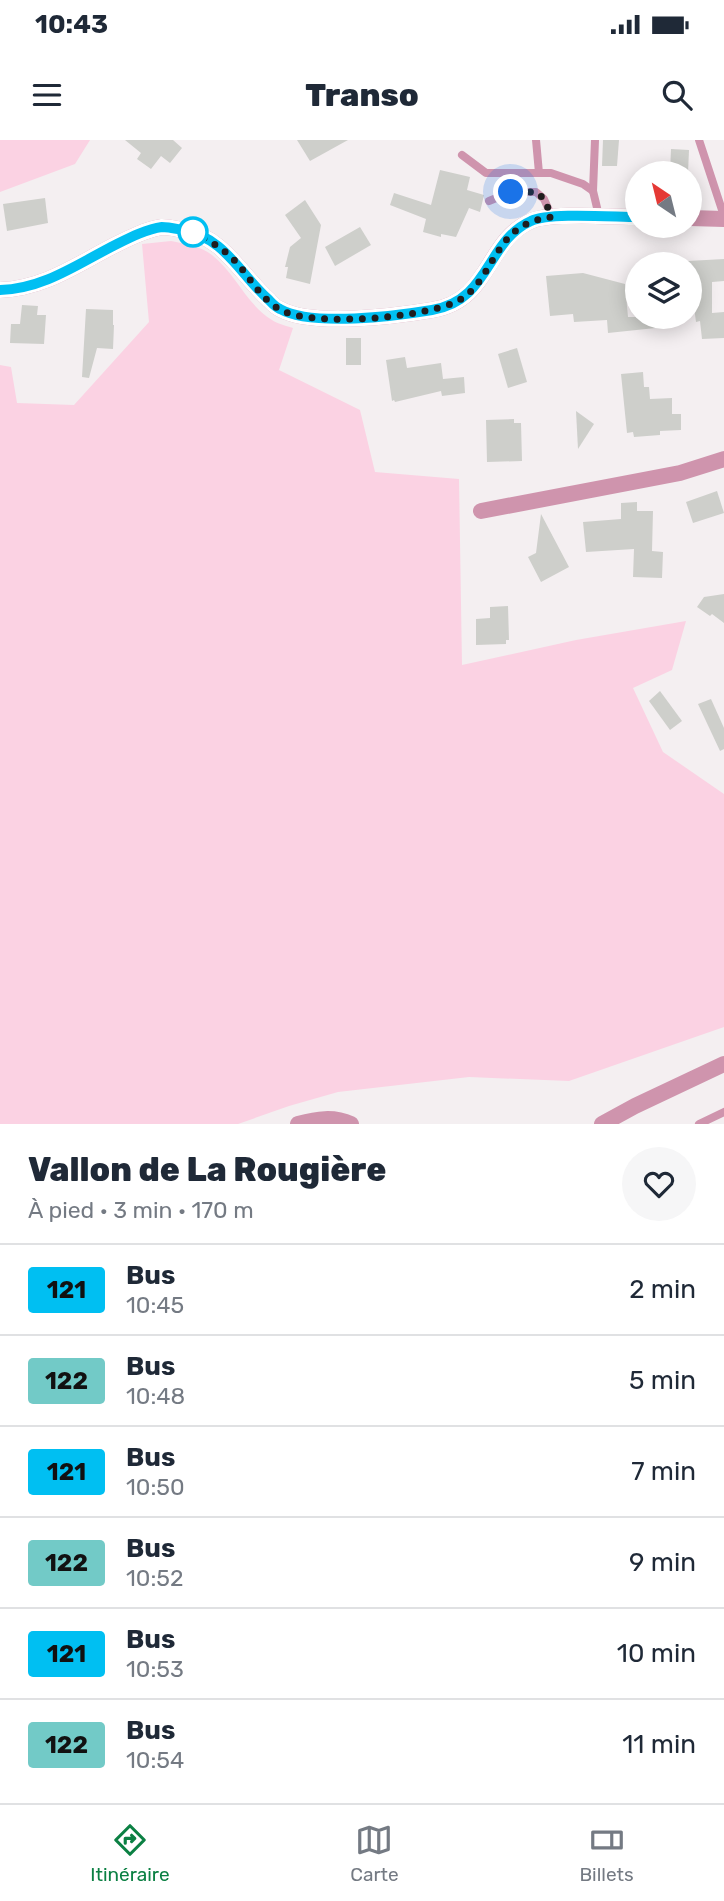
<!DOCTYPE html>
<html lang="fr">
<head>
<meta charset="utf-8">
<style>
  :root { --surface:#fff; --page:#f6f6f7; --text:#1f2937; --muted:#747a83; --line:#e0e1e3; --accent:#0b8043 }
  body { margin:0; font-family:Rubik,sans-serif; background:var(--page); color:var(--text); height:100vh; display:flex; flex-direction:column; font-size:26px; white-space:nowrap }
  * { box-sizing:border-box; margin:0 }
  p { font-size:23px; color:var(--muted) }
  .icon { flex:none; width:38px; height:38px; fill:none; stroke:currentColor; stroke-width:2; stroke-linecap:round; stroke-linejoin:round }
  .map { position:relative; height:984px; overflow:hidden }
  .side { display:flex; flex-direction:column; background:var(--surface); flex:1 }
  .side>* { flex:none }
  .badge { padding:0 14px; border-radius:5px; font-size:24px; line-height:46px }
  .needle { width:46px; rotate:325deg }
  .controls { position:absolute; left:625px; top:21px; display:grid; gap:14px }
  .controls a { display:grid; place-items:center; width:77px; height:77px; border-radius:50%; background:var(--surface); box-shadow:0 4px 18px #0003; font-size:35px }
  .you { position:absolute; width:35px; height:35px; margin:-18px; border:5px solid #fff; border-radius:50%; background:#1a73e8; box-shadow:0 0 0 10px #1a73e833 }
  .map>.badge { position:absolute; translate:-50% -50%; box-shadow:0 0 0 4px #fff }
  .round { display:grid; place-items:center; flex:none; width:74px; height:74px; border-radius:37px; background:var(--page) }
  .summary { display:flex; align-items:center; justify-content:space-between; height:119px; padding:0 28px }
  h1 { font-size:33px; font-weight:800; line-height:52px }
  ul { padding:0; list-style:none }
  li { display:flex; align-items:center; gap:21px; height:91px; padding:0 28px; border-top:2px solid var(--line) }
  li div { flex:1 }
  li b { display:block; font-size:26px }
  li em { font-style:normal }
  li .badge { min-width:77px; font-weight:700; text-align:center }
  .status { display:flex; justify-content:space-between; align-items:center; height:49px; padding:0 35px; background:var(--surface); direction:ltr }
  .status svg { height:19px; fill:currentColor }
  header { display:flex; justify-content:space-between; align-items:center; height:91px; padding:0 28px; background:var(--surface); font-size:32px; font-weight:800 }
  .menu { display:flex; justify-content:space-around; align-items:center; height:98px; border-top:2px solid var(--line); background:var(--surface); font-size:19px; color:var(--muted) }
  .menu a { display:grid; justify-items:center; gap:4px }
  .menu .active { color:var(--accent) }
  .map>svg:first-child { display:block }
  .green { fill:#fbd2e3 }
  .building { fill:#cecfcb }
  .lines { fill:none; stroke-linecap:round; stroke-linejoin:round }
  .lane { stroke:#cf94ad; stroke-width:8 }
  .street { stroke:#cf94ad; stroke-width:16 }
  .line-casing { stroke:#fff; stroke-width:16 }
  .line { stroke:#00bff2; stroke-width:10 }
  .walk { stroke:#1f1d1e; stroke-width:7; stroke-dasharray:0 12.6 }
  .stop-dot { fill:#fff; stroke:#00bff2; stroke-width:3.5 }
</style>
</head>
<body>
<div class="status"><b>10:43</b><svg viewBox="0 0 49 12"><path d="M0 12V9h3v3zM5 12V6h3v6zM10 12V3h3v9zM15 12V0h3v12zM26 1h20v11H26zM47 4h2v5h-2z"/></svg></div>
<header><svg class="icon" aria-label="menu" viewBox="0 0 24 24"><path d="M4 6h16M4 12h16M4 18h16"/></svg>Transo<svg class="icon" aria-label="search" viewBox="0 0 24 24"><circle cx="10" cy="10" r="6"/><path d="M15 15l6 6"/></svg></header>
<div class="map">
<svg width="724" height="984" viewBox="0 0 724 984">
  <rect width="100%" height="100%" fill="#f4eff1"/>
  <g class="green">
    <path d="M 0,0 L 90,0 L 75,24 L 0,52 Z"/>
    <path d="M 171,101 C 185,104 201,106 212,115 C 236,134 246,164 272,180 C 278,184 287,186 293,188 L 279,230 L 360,270 L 375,332 L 459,339 L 462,525 L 576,500 L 686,481 L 672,530 L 633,548 L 663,612 L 724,654 L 724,887 L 569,941 L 469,937 L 338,952 L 289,966 L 238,984 L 0,984 L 0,225 L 11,227 L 17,263 L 74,265 L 149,182 L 142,104 Z"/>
  </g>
  <g class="building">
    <path d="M 125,0 L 173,0 L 182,8 L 170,23 L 161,16 L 151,29 L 137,19 L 141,13 Z"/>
    <path d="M 297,0 L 348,0 L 310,21 Z"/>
    <path d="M 603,0 L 619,0 L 617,26 L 602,26 Z"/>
    <path d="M 671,9 L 689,10 L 688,33 L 670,33 Z"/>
    <path d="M 440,30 L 470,37 L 467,50 L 484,55 L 480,72 L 469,68 L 456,97 L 441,94 L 441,97 L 423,92 L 426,79 L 390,65 L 394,53 L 431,65 Z"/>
    <path d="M 45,58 L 48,83 L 7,91 L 3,64 Z"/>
    <path d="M 305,60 L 321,85 L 310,144 L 286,138 L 288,127 L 285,127 L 290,107 L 301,98 L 285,75 Z"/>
    <path d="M 360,87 L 371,105 L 335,126 L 325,107 Z"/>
    <path d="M 724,119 L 724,141 L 712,142 L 712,173 L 724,172 L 724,198 L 702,199 L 700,181 L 696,182 L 688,121 Z"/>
    <path d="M 583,133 L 625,144 L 628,177 L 665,177 L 665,187 L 608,193 L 607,180 L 574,182 L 573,174 L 550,176 L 546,136 Z"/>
    <path d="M 22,165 L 38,166 L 37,175 L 46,175 L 44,204 L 10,203 L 11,184 L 20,184 Z"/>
    <path d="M 86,169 L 113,170 L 113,185 L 114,185 L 113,209 L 97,208 L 89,238 L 82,237 Z"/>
    <rect x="346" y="198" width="15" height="27"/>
    <path d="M 517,208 L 527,242 L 508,248 L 498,214 Z"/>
    <path d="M 405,217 L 407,228 L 441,223 L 443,239 L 464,237 L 465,253 L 442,256 L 441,251 L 395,262 L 394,260 L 392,261 L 386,220 Z"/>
    <path d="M 643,232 L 644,247 L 649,247 L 650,259 L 672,258 L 672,274 L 681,274 L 681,290 L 660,291 L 660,295 L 634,297 L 633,292 L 627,293 L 621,234 Z"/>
    <path d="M 576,271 L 594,284 L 578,309 Z"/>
    <path d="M 514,279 L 514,283 L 521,283 L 522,321 L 487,322 L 486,280 Z"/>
    <path d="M 717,351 L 724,373 L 693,383 L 686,362 Z"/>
    <path d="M 637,362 L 637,371 L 653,371 L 652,411 L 663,412 L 662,438 L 633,437 L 634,409 L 586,412 L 583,382 L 621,379 L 621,363 Z"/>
    <path d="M 541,374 L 569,427 L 541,442 L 528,417 L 536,413 Z"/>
    <path d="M 724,454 L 724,483 L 712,474 L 710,476 L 697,467 L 704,457 Z"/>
    <path d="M 508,466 L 509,500 L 506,500 L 506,504 L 476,505 L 476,479 L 490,478 L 490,467 Z"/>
    <path d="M 660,551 L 682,581 L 670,590 L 649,561 Z"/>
    <path d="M 711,559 L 724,588 L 724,609 L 720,611 L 698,564 Z"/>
  </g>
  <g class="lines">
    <g class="lane">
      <path d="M 536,0 L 539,33"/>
      <path d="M 699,0 L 724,76"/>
      <path d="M 462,15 L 486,33 L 551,33 L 583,44 L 593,51 L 599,76"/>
      <path d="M 593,51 L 595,0"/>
      <path d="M 489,61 L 511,52 L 536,52 L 544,59 L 552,77"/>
      <path d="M 699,984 L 724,972"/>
    </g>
    <g class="street">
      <path d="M 690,78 L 724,79"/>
      <path d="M 0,150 C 44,149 79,123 117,104 C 131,97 147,89 162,87 C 169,87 177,89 183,90 C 224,97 240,134 268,159 C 271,162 275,167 280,169 C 312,187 396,176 432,170 C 491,161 485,101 531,81 C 550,72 614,77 637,77"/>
      <path d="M 481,371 L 680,333 L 724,319"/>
      <path d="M 298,984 C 317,979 333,976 351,984"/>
      <path d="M 602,984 L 635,966 L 724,924"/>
    </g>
  </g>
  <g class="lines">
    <g class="line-casing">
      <path id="line" d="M 0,150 C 44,149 79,123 117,104 C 131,97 147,89 162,87 C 169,87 177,89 183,90 C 224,97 240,134 268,159 C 271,162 275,167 280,169 C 312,187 396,176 432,170 C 490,161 486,101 531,81 C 549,72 614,77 637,77"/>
    </g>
    <use href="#line" class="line"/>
    <path class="walk" d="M 193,92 C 208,100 223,108 236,122 C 250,137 260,158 279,169 C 309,188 431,178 461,159 C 470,154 477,145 483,136 C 503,104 511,82 552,77 L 544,59 L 536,52 L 511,52"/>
  </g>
  <circle class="stop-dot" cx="193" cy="92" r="14"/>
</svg>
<div class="controls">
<a><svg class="needle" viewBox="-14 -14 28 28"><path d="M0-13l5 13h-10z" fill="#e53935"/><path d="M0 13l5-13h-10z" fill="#747a83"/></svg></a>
<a><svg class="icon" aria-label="layers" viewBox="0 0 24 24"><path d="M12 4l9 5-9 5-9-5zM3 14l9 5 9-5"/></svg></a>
</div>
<div class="you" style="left:511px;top:52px"></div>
</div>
<section class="side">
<div class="summary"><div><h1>Vallon de La Rougière</h1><p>À pied · 3 min · 170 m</p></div><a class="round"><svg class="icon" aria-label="heart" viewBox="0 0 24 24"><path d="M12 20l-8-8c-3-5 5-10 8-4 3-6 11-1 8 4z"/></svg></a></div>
<ul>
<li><span class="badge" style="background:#00bff2;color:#111">121</span><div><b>Bus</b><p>10:45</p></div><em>2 min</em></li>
<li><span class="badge" style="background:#72cac7;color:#111">122</span><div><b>Bus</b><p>10:48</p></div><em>5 min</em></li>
<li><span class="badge" style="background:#00bff2;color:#111">121</span><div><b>Bus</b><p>10:50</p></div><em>7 min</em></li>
<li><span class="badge" style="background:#72cac7;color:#111">122</span><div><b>Bus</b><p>10:52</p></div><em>9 min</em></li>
<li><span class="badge" style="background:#00bff2;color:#111">121</span><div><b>Bus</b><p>10:53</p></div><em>10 min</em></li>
<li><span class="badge" style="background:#72cac7;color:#111">122</span><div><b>Bus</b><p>10:54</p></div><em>11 min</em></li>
</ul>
</section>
<nav class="menu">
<a class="active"><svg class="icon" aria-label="directions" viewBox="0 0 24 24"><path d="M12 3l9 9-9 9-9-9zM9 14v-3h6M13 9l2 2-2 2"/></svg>Itinéraire</a>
<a><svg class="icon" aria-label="map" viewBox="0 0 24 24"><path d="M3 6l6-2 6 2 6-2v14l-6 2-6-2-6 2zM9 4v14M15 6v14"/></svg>Carte</a>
<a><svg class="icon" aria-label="tickets" viewBox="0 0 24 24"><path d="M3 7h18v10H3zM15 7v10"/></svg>Billets</a>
</nav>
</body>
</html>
